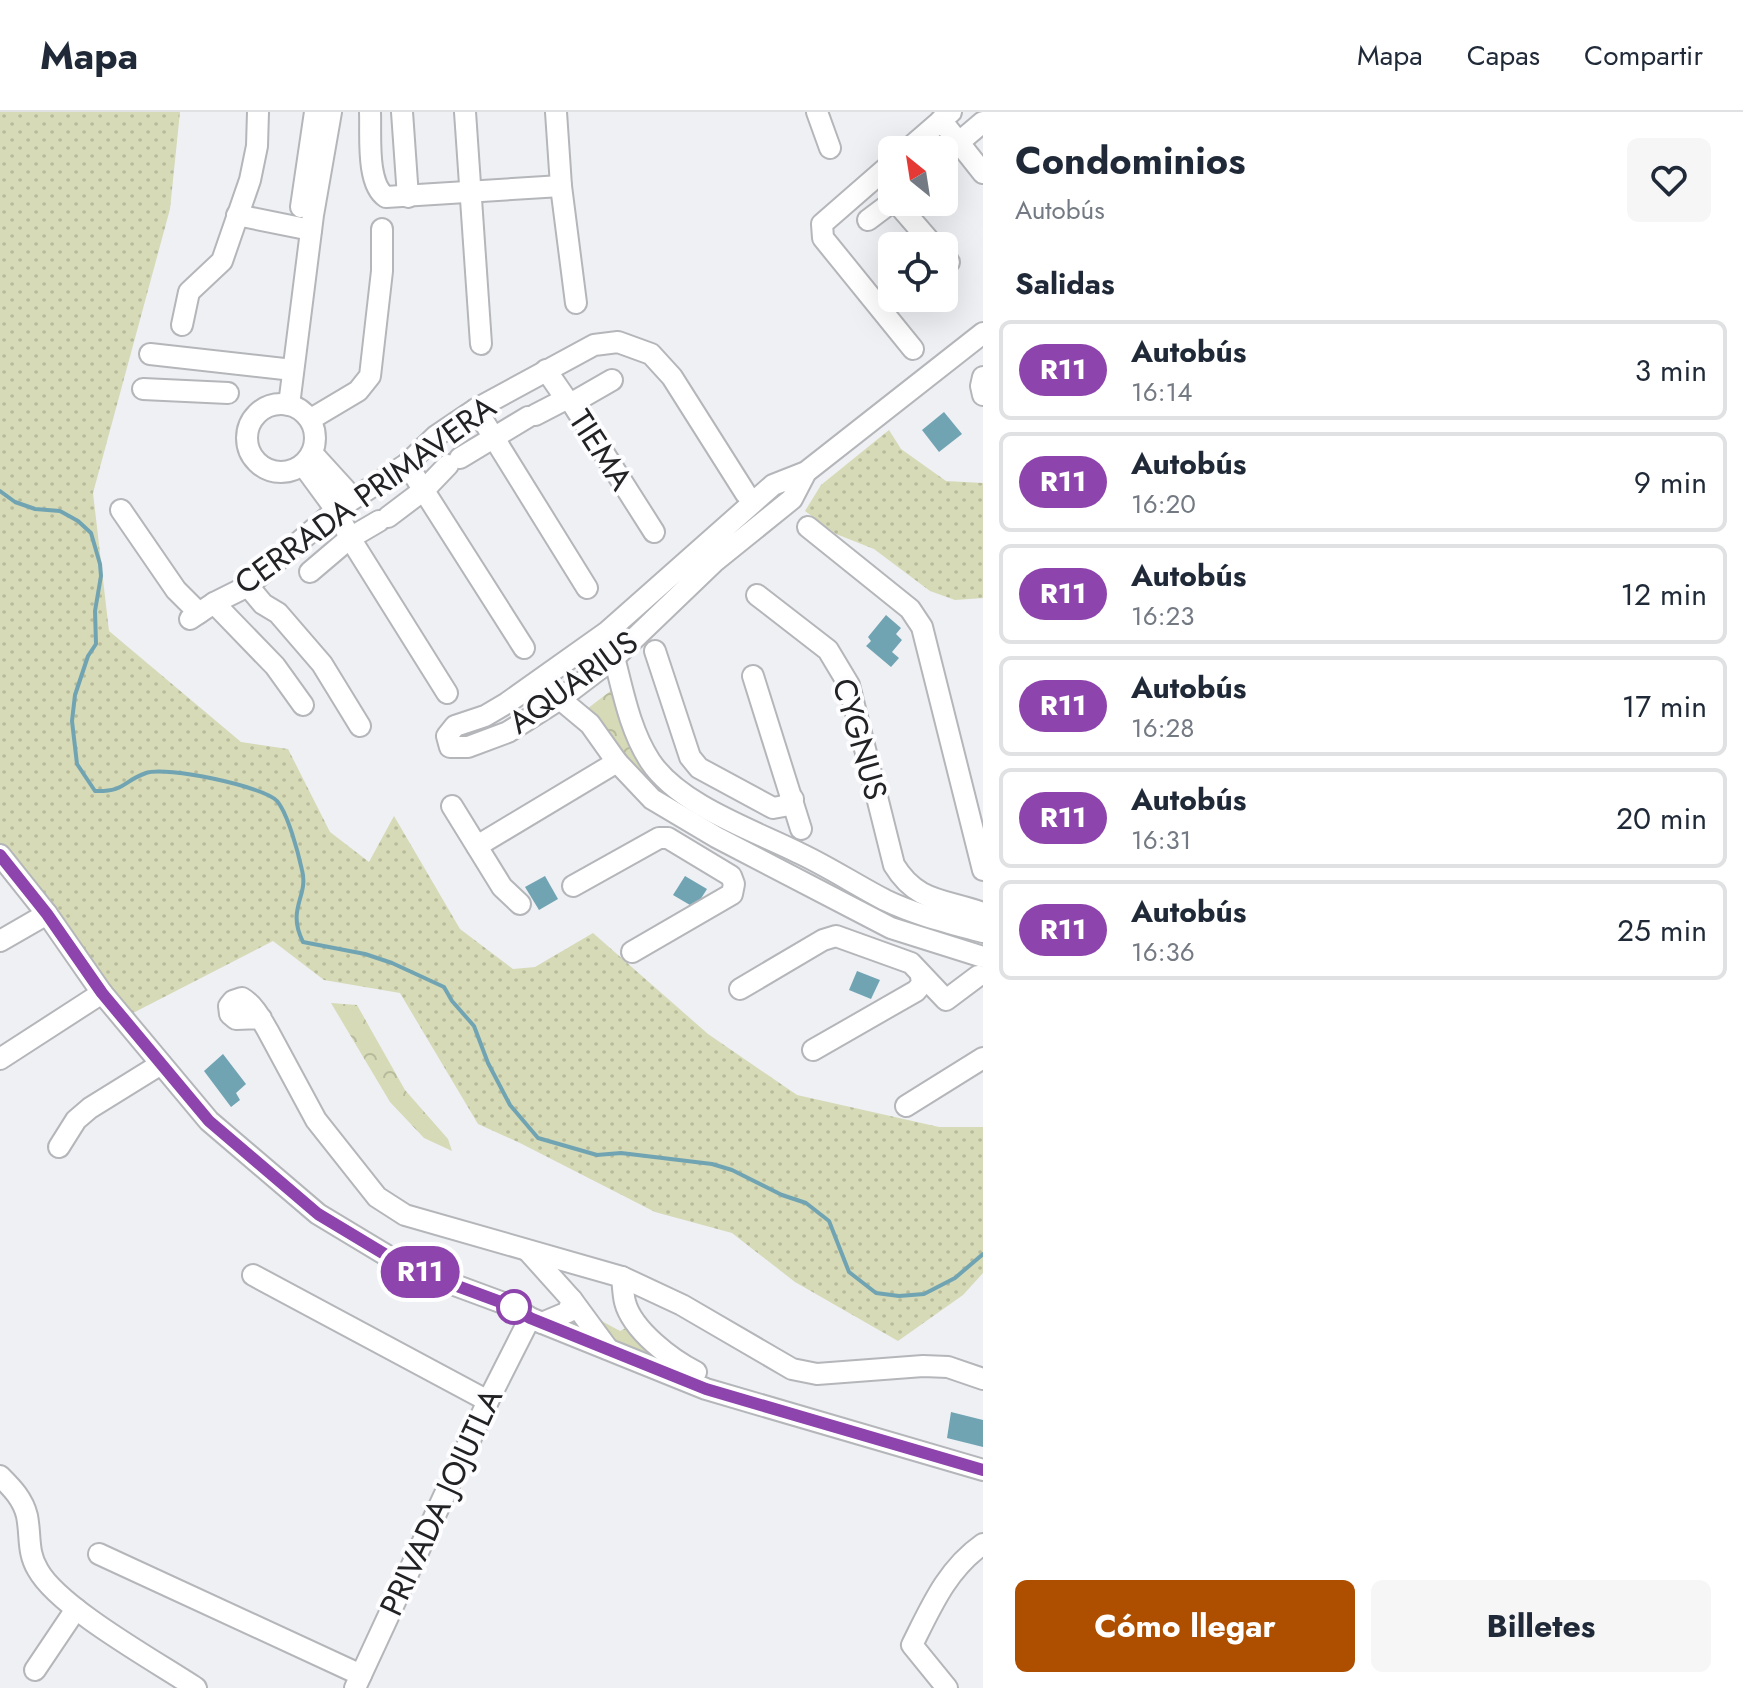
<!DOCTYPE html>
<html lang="es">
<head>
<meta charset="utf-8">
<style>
  :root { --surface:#fff; --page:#f6f6f7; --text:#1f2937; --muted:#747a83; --line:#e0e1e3; --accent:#ae4f00 }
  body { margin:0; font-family:Jost,sans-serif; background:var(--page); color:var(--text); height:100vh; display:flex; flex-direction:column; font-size:30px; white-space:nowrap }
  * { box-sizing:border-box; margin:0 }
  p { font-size:26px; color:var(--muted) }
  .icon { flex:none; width:44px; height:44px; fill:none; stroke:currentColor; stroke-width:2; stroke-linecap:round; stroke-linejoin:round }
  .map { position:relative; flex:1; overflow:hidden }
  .side { display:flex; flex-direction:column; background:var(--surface); width:760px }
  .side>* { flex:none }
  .badge { padding:0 16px; border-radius:26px; font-size:28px; line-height:52px }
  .needle { width:52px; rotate:330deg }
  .fabs { position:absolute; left:878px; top:24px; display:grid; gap:16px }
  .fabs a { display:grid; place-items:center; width:80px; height:80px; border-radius:12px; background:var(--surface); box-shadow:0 8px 32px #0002; font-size:40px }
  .map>.badge { position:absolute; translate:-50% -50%; box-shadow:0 0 0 4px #fff }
  h2 { padding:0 32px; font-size:30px; line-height:72px }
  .round { display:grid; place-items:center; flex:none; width:84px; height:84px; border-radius:12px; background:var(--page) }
  .headline { display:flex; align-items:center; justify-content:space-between; height:136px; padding:0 32px }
  h1 { font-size:38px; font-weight:700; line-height:60px }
  .action { display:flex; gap:16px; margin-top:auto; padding:16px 32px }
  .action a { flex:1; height:92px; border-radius:12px; background:var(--accent); color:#fff; font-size:32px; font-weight:700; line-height:92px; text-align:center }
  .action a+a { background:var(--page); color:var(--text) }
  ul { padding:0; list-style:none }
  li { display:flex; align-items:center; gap:24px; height:100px; margin:0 16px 12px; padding:0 16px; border:4px solid var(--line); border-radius:12px }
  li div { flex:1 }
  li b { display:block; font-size:30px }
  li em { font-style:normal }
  li .badge { min-width:88px; font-weight:700; text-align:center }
  header { display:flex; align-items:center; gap:48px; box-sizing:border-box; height:112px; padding:0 40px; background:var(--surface); border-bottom:2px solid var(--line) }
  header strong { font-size:38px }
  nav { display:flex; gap:44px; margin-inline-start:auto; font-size:28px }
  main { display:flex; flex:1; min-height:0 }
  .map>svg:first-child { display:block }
  .grass { fill:url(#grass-dots) }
  .park { fill:url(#park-crowns) }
  .water { fill:#71a4b3 }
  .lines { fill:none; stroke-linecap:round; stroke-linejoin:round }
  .stream { stroke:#71a4b3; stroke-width:4 }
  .minor-casing { stroke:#b4b6ba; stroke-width:24 }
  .minor { stroke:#fff; stroke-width:20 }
  .line-casing { stroke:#fff; stroke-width:18 }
  .line { stroke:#8e44ad; stroke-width:12 }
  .stop-dot { fill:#fff; stroke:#8e44ad; stroke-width:4 }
  .labels { text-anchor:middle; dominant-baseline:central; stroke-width:8; stroke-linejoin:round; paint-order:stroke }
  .street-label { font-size:32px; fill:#222224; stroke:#fdfdff }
</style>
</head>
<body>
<header>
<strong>Mapa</strong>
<nav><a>Mapa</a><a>Capas</a><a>Compartir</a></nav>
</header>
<main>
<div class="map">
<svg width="983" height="1576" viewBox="0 0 983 1576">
  <defs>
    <pattern id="grass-dots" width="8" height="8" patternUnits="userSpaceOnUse" patternTransform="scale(2)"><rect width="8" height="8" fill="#d6dab6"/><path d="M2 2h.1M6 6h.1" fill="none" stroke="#b7bb9c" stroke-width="1.8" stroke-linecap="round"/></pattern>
    <pattern id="park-crowns" width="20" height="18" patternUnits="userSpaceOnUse" patternTransform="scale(2)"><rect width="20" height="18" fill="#d6dab6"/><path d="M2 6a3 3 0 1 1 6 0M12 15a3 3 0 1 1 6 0" fill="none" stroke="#b7bb9c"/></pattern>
  </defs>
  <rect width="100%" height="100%" fill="#eef0f4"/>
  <g class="grass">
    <path d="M 0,0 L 180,0 L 170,97 L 93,381 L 109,519 L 241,630 L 288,637 L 330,720 L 369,750 L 394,704 L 460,817 L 513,857 L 535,855 L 593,821 L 708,922 L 797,983 L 939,1015 L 983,1015 L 983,1161 L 963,1183 L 898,1229 L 795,1170 L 732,1121 L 655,1100 L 520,1031 L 478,1012 L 400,881 L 324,868 L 273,829 L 133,901 L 47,802 L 0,742 Z"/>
    <path d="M 889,318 L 901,337 L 946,369 L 983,371 L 983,486 L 955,488 L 930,479 L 874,437 L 836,422 L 805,399 L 821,373 Z"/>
  </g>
  <g class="park">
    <path d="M 613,577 C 620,619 628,641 655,675 L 648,681 L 583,600 Z"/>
    <path d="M 331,891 L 357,893 L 405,978 L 448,1027 L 452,1039 L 424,1026 L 390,990 Z"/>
    <path d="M 598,1207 L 620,1219 L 630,1214 L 676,1258 L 616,1236 Z"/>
  </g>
  <g class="water">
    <path d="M 944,300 L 962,322 L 939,340 L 922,318 Z"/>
    <path d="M 886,503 L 901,516 L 896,522 L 902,528 L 892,540 L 899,546 L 891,555 L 866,534 L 871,529 L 868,525 Z"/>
    <path d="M 545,764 L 558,787 L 539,798 L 525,775 Z"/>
    <path d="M 685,764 L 707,777 L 695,796 L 673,783 Z"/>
    <path d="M 857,859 L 880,868 L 871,887 L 849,878 Z"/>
    <path d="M 223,942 L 246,972 L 236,981 L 240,988 L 231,995 L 204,959 Z"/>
    <path d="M 951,1300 L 983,1308 L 983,1335 L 947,1326 Z"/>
  </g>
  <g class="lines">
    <path class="stream" d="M 0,379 L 15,390 L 35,397 L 60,399 L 78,409 L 91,421 L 100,452 L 101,464 L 95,499 L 96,532 L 88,544 L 75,583 L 72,609 L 77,652 L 95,679 C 125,680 123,669 146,661 C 166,654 263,674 277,689 C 288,702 298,740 302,758 C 309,785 286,796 303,830 L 365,842 L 392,851 L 444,875 L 452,889 L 474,914 L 488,951 L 510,993 L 538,1026 L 597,1043 L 621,1041 L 712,1052 L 732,1058 L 782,1083 L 806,1091 L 829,1109 L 849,1160 L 876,1181 L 899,1184 L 924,1182 L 955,1166 L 983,1142"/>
    <g class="minor-casing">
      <g id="minor">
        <path d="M 370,0 C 371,22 366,72 386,85 L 561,74"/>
        <path d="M 402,0 L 408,85"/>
        <path d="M 465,0 L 481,232"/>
        <path d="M 556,0 L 561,74 L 576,191"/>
        <path d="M 817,0 L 830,36"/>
        <path d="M 941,8 L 983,61"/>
        <path d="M 907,38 L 951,0"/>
        <path d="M 944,43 L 983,10"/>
        <path d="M 892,51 L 822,112 L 823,126 L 913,237"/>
        <path d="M 896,90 L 934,134"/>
        <path d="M 301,95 L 315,0"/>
        <path d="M 237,103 L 311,118"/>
        <path d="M 868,108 L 892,90"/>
        <path d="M 944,145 L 949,150"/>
        <path d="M 182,213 L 189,180 L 222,149 L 250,68 L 257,34 L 258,0"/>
        <path d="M 150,242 L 293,258"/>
        <path d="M 546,258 L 566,287 L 572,291 L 654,420"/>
        <path d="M 983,265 L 981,274 L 983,283"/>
        <path d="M 143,277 L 228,281"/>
        <path d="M 572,291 L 612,268"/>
        <circle cx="281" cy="326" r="34"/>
        <path d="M 289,293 L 313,103 L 331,0"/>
        <path d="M 476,297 L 587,476"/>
        <path d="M 535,303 L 566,287"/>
        <path d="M 311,307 L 358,279 L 370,264 L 382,159 L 382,117"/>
        <path d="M 312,341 L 353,386"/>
        <path d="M 460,346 L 528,305"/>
        <path d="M 407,352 L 524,536"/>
        <path d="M 303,353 L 336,398 L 350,426 L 447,581"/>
        <path d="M 806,360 L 792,387 L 714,450 L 614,546 L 560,587 L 508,620 L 468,635 L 450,635 L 447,624 L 455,614 L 485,604 L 507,591 L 607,520 L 773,373 L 806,360 L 983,221"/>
        <path d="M 121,398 L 176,478 L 199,501"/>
        <path d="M 388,405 L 425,377 L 448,353"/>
        <path d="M 808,415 L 910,497 L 922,515 L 983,758"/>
        <path d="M 310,460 L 350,426 L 379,409"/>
        <path d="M 248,474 L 263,492 L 278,501 L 322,552 L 360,614"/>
        <path d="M 757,483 L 828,538 L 849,573 L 894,753 C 917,791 945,787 983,801"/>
        <path d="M 214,491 L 275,554 L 303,593"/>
        <path d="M 190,507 L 214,491 L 248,474 L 336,398 L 407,352 L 436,324 L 476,297 L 594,233 L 618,230 L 651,242 L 672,265 L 746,382"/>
        <path d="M 611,534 C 622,573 628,615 650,649 C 679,693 753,718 799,741 C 829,755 856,773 885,788 C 916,803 950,811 983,820"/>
        <path d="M 655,539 L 690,645 L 699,656 L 773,696 L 784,694 L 793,687"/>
        <path d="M 753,564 L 801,717"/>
        <path d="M 554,579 L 560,587 L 590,612 L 617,650 L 652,687 L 716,725 L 891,816 L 983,845"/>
        <path d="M 452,694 L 502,775 L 520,792"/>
        <path d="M 477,734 L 617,650"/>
        <path d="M 0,743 L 47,802 L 102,881 L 209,1009 L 318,1102 L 406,1155 L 514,1195 L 530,1206 L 706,1277 L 983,1358"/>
        <path d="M 573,774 L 659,726 L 668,726 L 731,764 L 734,772 L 732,782 L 632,840"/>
        <path d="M 0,829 L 47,802"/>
        <path d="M 740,877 L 823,828 L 836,824 L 911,851 L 946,888 L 978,864"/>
        <path d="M 261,906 L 236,907 L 230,902 L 229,894 L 233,889 L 242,886 C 254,893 261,907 268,919 L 316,1008 L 377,1085 L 405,1103 L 622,1165 L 682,1193 L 792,1257 L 817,1262 L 923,1254 L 948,1255 L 983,1267"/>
        <path d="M 813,938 L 916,879 L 922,872 L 921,864"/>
        <path d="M 0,947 L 102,881"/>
        <path d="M 906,994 L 983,946"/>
        <path d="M 59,1035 L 76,1008 L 90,996 L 161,952"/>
        <path d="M 528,1139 L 572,1188 L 568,1200 L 542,1211"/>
        <path d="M 253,1163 L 488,1289"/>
        <path d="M 622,1165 C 623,1173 623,1182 625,1190 C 632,1218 672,1248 696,1260"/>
        <path d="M 572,1188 L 608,1237"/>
        <path d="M 0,1364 C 12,1376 23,1387 27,1404 C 31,1424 27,1440 38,1458 C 59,1496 157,1550 196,1576"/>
        <path d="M 99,1442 L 361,1563"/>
        <path d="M 35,1558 L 76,1497"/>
        <path d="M 355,1576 L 488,1289 L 530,1206"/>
        <path d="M 947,1576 L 912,1533 C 931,1495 947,1457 983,1432"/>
      </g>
    </g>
    <use href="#minor" class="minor"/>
  </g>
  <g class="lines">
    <g class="line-casing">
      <path id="line" d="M 0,743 L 47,802 L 102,881 L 209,1009 L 318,1102 L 406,1155 L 514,1195 L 530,1206 L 706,1277 L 983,1358"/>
    </g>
    <use href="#line" class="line"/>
  </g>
  <circle class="stop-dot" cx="514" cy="1195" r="16"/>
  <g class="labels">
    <g class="street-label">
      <text transform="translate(601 338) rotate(57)">TIEMA</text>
      <text transform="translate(365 383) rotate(-36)">CERRADA PRIMAVERA</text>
      <text transform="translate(573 570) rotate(-36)">AQUARIUS</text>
      <text transform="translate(860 627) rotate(74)">CYGNUS</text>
      <text transform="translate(441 1390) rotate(-65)">PRIVADA JOJUTLA</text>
    </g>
  </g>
</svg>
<div class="fabs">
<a><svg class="needle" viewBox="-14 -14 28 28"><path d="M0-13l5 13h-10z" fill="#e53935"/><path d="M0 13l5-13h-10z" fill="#747a83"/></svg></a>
<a><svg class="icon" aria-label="locate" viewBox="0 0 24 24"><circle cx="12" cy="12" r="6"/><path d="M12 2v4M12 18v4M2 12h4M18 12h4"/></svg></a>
</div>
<b class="badge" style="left:420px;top:1160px;background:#8e44ad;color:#fff">R11</b>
</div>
<section class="side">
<div class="headline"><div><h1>Condominios</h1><p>Autobús</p></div><a class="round"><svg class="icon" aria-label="heart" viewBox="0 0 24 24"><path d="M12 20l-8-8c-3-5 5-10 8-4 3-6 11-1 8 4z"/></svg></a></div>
<h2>Salidas</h2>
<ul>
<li><span class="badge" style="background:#8e44ad;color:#fff">R11</span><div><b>Autobús</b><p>16:14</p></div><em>3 min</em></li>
<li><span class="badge" style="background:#8e44ad;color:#fff">R11</span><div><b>Autobús</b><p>16:20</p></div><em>9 min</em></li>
<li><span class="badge" style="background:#8e44ad;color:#fff">R11</span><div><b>Autobús</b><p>16:23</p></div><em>12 min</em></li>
<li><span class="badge" style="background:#8e44ad;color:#fff">R11</span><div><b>Autobús</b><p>16:28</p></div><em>17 min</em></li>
<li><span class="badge" style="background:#8e44ad;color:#fff">R11</span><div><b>Autobús</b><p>16:31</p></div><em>20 min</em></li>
<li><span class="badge" style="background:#8e44ad;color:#fff">R11</span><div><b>Autobús</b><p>16:36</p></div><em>25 min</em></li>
</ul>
<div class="action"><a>Cómo llegar</a><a>Billetes</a></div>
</section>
</main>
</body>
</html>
